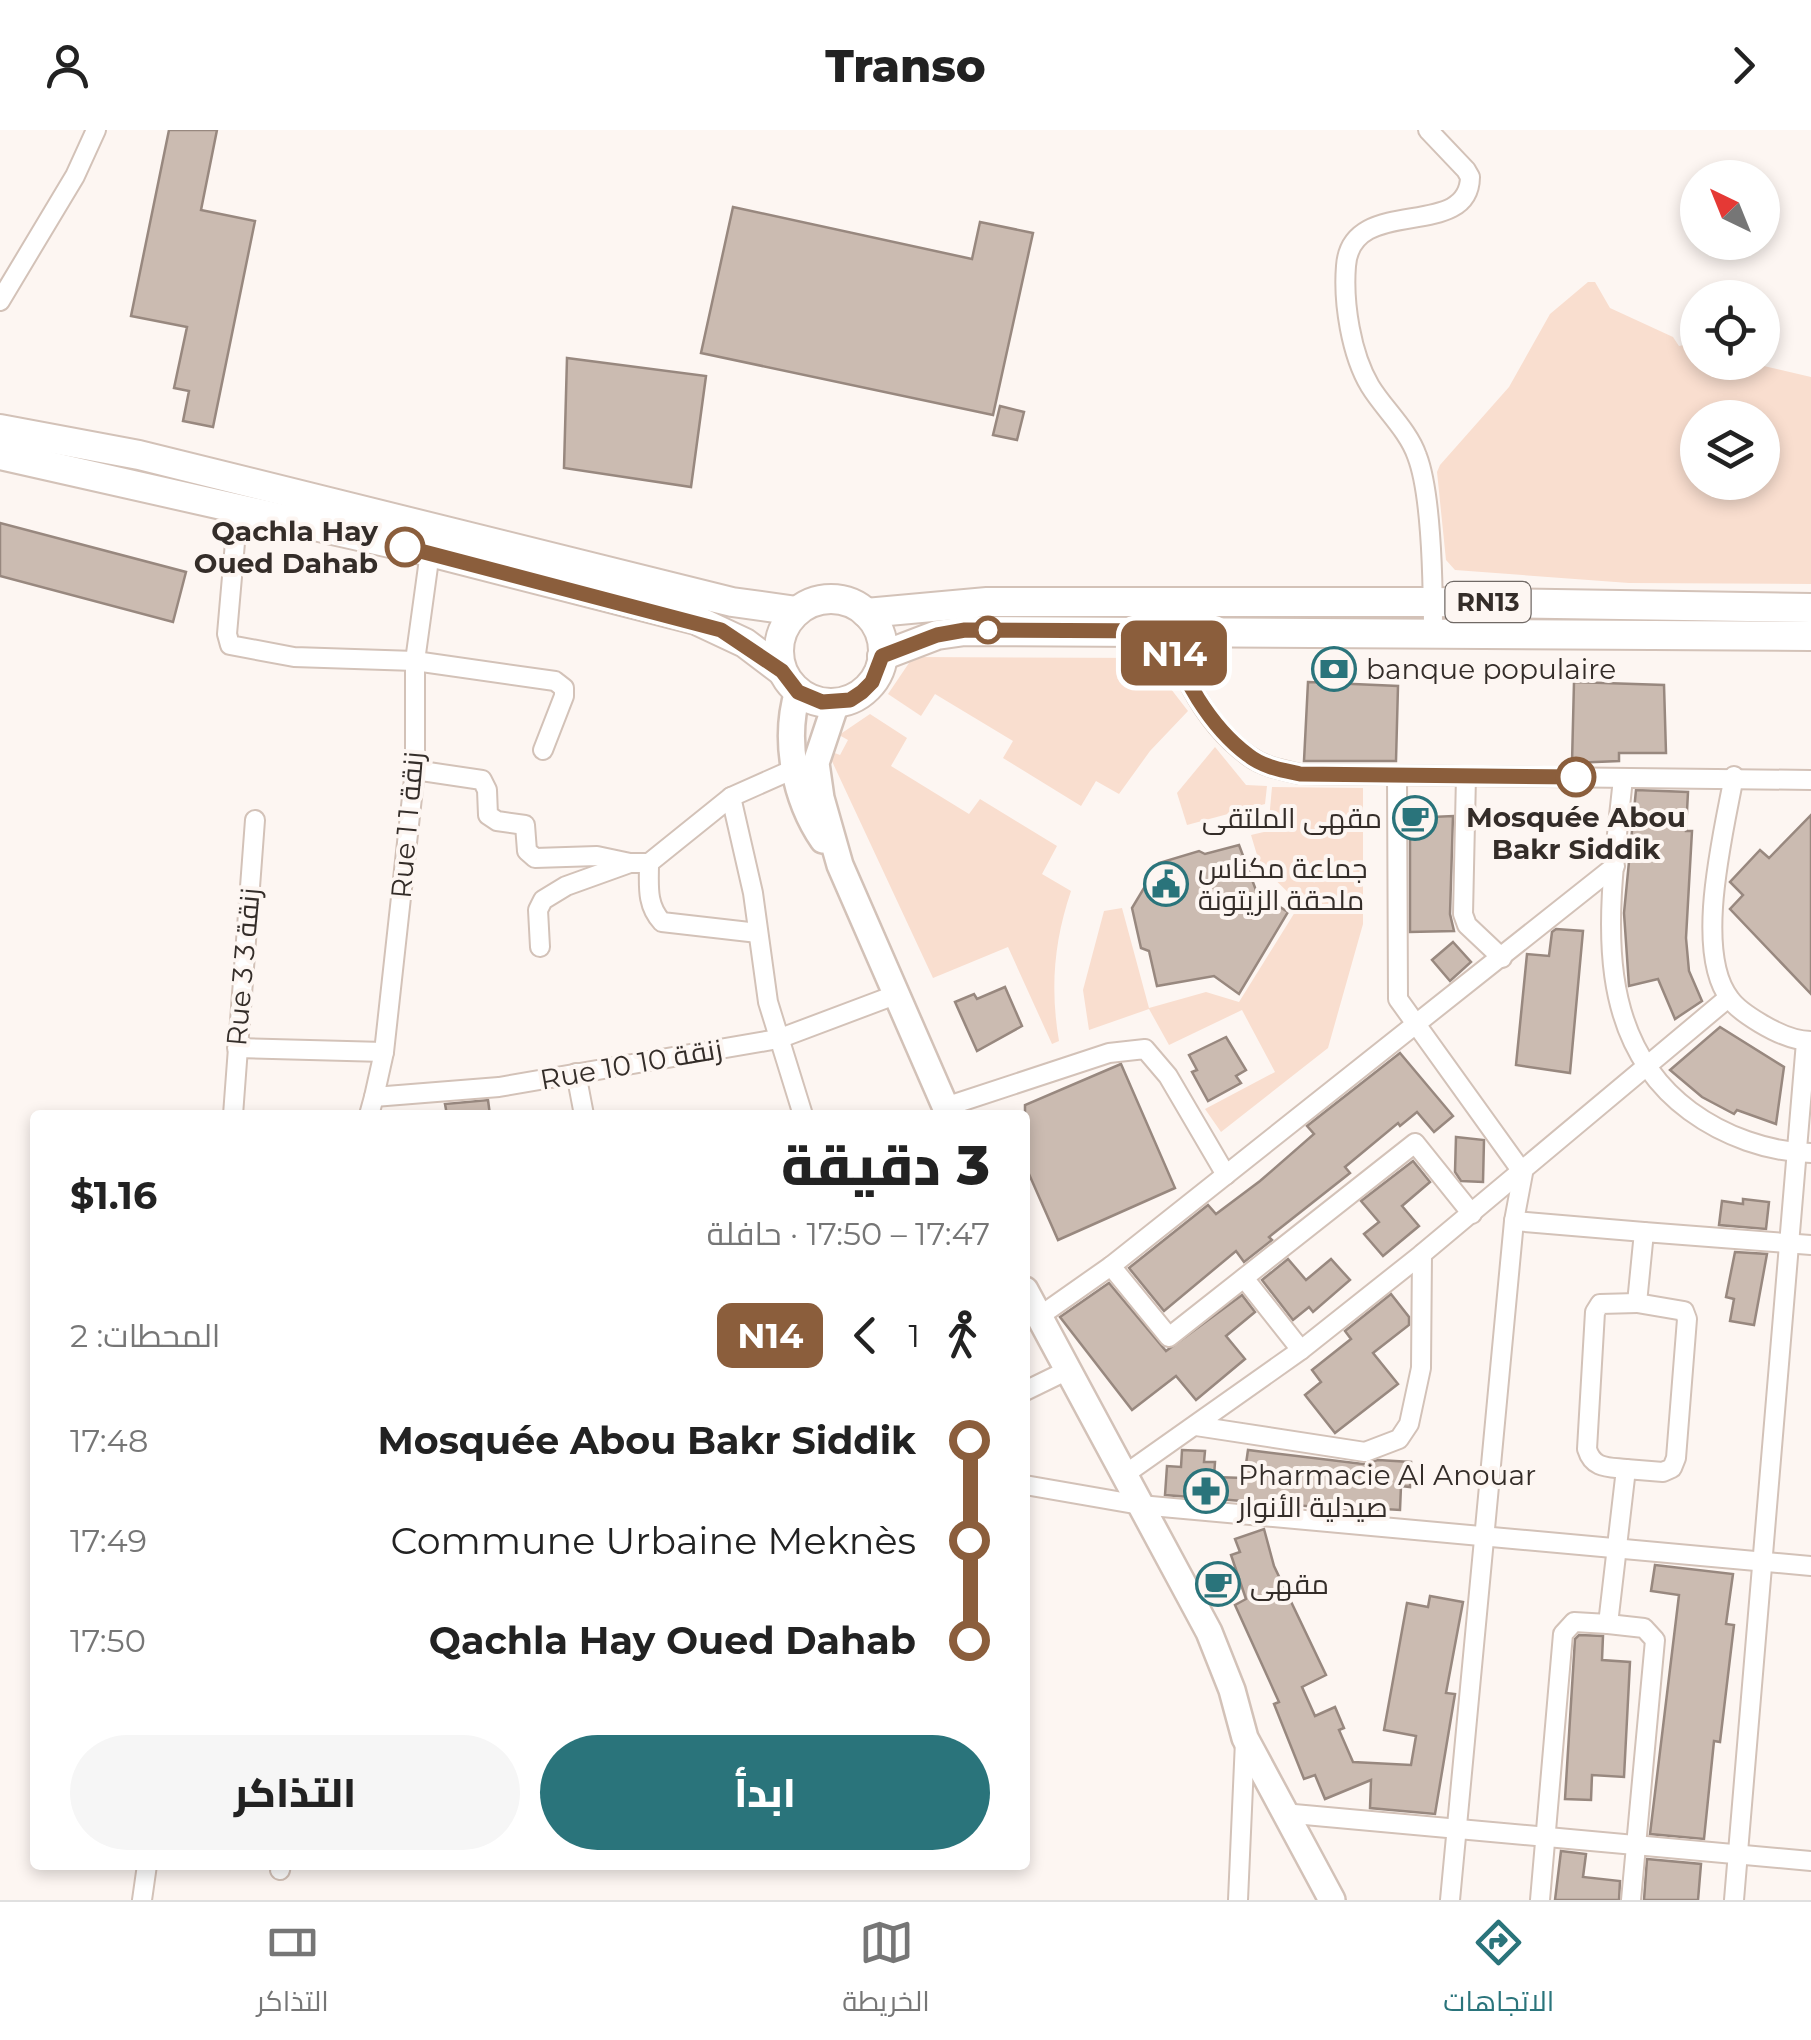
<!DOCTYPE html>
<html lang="ar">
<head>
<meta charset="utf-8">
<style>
  :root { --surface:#fff; --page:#f6f6f6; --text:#222; --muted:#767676; --line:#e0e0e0; --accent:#2a747b }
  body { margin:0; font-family:Montserrat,Cairo,sans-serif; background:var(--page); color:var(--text); direction:rtl; height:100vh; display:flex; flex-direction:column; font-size:38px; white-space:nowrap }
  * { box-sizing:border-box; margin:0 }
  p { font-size:32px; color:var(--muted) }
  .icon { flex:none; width:55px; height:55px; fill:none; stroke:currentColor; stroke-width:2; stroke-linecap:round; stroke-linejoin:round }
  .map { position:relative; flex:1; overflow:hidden; direction:ltr }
  .sheet { position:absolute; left:30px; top:980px; width:1000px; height:760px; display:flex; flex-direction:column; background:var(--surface); border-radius:10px; box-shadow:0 5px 15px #0003; direction:rtl }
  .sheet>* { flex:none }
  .badge { padding:0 20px; border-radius:15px; font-size:35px; line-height:65px }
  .needle { width:65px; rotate:317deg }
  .buttons { position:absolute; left:1680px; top:30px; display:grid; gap:20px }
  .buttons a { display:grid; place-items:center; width:100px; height:100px; border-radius:50%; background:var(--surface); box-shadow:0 5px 15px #0003; font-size:50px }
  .map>.badge { position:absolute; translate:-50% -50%; box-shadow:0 0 0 5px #fff }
  .legs { display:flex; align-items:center; gap:15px; height:110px; padding:0 40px; font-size:32px }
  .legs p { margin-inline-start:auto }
  .summary { display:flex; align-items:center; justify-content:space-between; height:170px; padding:0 40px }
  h1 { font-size:55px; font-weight:800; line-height:75px }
  .button { display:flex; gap:20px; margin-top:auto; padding:20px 40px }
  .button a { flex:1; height:115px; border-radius:60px; background:var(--accent); color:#fff; font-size:40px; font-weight:800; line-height:115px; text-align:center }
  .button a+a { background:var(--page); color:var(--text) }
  ul { padding:0 40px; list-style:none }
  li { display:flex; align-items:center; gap:35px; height:100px; font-size:38px }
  li i { display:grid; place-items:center; width:15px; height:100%; margin:0 12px; background:currentColor }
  li i::after { content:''; width:25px; height:25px; margin:-12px; border:8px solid; border-radius:50%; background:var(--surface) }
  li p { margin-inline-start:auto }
  li:first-child i { background:linear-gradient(#0000 50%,currentColor 0) }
  li:last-child i { background:linear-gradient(currentColor 50%,#0000 0) }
  header { display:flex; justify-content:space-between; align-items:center; height:130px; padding:0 40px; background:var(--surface); font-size:45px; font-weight:800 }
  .tabs { display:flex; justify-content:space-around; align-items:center; height:140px; border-top:2px solid var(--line); background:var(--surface); font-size:28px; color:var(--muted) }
  .tabs a { display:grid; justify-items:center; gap:5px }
  .tabs .current { color:var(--accent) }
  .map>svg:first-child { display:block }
  .green { fill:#f9decf; fill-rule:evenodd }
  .building { fill:#cbbbb1; stroke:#98887f; stroke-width:2.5 }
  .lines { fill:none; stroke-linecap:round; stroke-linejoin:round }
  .street-casing { stroke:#d3c2b8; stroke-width:22 }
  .secondary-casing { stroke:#d3c2b8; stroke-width:30 }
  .primary-casing { stroke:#d3c2b8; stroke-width:32 }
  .street { stroke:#fff; stroke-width:18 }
  .secondary { stroke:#fff; stroke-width:25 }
  .primary { stroke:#fff; stroke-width:28 }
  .line-1-casing { stroke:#fff; stroke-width:22 }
  .line-1 { stroke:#8b5e3c; stroke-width:15 }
  .stop-1-dot { fill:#fff; stroke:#8b5e3c; stroke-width:5 }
  .labels { text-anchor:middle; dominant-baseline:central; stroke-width:8; stroke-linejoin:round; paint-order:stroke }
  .shield { fill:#fdf6f2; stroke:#706965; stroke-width:2.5 }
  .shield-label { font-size:25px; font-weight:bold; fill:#342d29 }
  .stop-label { font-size:28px; font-weight:bold; fill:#342d29; stroke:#fdf6f2; text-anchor:end }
  .poi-label { font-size:28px; fill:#342d29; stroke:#fdf6f2; text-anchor:start }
  .street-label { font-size:28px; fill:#342d29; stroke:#fdf6f2 }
</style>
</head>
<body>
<header><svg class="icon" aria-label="forward" viewBox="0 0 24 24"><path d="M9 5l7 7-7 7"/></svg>Transo<svg class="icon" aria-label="person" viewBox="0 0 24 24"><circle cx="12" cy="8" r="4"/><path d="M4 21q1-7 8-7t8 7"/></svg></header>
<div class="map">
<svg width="1811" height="1770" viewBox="0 0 1811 1770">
  <rect width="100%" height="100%" fill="#fdf6f2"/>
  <g class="green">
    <path d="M 1588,152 L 1595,152 L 1610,178 L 1673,207 L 1679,216 L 1697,212 L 1698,232 L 1751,233 L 1811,247 L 1811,454 L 1629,453 L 1455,440 L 1446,430 L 1437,342 L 1440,335 L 1509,257 L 1550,184 ZM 1698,288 L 1762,288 L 1762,352 L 1698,352 Z"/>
    <path d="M 913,527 L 1147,528 L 1188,581 L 1150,621 L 1119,664 L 1096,651 L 1081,676 L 1003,628 L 1013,611 L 935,564 L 921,586 L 888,564 Z"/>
    <path d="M 870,584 L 907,608 L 891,636 L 969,684 L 980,669 L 1057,716 L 1042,744 L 1071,761 C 1054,811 1050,859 1059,911 L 1052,914 L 1008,817 L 933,848 L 830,627 L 832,622 L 840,625 L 848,610 L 839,605 Z"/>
    <path d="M 1215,617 L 1246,655 L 1267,656 L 1265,674 L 1187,695 L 1177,663 Z"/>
    <path d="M 1272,657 L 1363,658 L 1363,794 L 1328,918 L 1221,1002 L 1205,979 L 1275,942 L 1242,880 L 1169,915 L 1149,879 L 1089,900 L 1083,860 L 1104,781 L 1122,778 L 1149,878 L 1206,862 L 1239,872 L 1300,774 L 1260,735 L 1251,705 L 1268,701 Z"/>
  </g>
  <g class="building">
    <path d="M 169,0 L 217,0 L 201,80 L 255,91 L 213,297 L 183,291 L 189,261 L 174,258 L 187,197 L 131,186 Z"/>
    <path d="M 733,77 L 972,129 L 980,92 L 1033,103 L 993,285 L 701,223 Z"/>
    <path d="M 567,228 L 706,246 L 691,357 L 564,338 Z"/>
    <path d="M 1000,276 L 1024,282 L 1017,310 L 993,305 Z"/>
    <path d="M 0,393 L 186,442 L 173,492 L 0,446 Z"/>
    <path d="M 1308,552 L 1398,556 L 1396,631 L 1304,631 Z"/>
    <path d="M 1574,552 L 1664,555 L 1666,623 L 1619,623 L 1619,631 L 1572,633 Z"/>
    <path d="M 1636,660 L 1688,662 L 1686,701 L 1692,701 L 1686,808 L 1689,841 L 1702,871 L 1675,889 L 1658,849 L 1629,856 L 1624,783 Z"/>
    <path d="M 1811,685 L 1811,864 L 1730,779 L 1743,765 L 1730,752 L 1760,720 L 1769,728 Z"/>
    <path d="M 1453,686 L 1450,784 L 1454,801 L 1410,802 L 1410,688 Z"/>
    <path d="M 1239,715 L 1257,763 L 1288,782 L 1239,864 L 1214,846 L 1157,856 L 1149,821 L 1141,818 L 1132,778 L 1159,733 L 1199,721 L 1205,724 Z"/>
    <path d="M 1556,799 L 1583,801 L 1570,943 L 1516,935 L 1527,824 L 1549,826 L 1552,802 Z"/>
    <path d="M 1453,812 L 1471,832 L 1450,851 L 1432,830 Z"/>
    <path d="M 1005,857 L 1022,896 L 977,921 L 955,872 L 974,864 L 977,869 Z"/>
    <path d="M 1720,897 L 1784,937 L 1776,994 L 1737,980 L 1734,984 L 1702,967 L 1670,940 Z"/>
    <path d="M 1226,907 L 1246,940 L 1236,946 L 1241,953 L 1208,971 L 1192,942 L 1197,940 L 1189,925 Z"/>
    <path d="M 1400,923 L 1453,986 L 1434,1002 L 1417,982 L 1400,996 L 1398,993 L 1345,1037 L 1350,1043 L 1269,1107 L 1272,1110 L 1244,1132 L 1236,1121 L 1164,1181 L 1129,1138 L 1208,1075 L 1216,1084 L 1260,1051 L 1314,1004 L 1307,996 Z"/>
    <path d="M 1121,934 L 1175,1058 L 1058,1110 L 1025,1035 L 1025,975 Z"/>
    <path d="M 488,970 L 490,985 L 447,985 L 445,974 Z"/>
    <path d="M 1456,1007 L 1484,1010 L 1483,1052 L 1461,1051 L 1455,1042 Z"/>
    <path d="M 1413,1031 L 1430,1052 L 1402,1076 L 1419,1096 L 1383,1126 L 1364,1104 L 1379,1092 L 1361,1071 Z"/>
    <path d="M 1743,1069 L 1769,1072 L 1766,1099 L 1719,1095 L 1722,1071 L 1743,1074 Z"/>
    <path d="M 1735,1122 L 1767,1124 L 1754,1195 L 1730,1191 L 1734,1169 L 1726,1167 Z"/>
    <path d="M 1288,1129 L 1306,1150 L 1331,1129 L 1350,1150 L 1313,1182 L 1309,1177 L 1293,1190 L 1262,1150 Z"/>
    <path d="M 1109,1153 L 1166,1221 L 1242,1165 L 1255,1182 L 1226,1206 L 1245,1229 L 1196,1270 L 1176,1246 L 1132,1280 L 1060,1187 Z"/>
    <path d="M 1391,1164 L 1409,1187 L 1409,1195 L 1373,1223 L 1398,1254 L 1335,1303 L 1305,1265 L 1321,1252 L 1312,1240 L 1351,1209 L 1345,1201 Z"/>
    <path d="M 1182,1320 L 1205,1321 L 1204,1332 L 1215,1332 L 1214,1347 L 1244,1348 L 1248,1320 L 1363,1334 L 1378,1330 L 1411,1332 L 1410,1357 L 1401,1356 L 1400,1380 L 1384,1379 L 1384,1382 L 1165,1365 L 1167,1336 L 1181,1337 Z"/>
    <path d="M 1264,1399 L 1274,1436 L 1326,1545 L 1302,1557 L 1315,1586 L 1335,1577 L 1344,1598 L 1339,1600 L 1353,1632 L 1411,1635 L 1416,1606 L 1384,1600 L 1407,1473 L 1428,1477 L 1430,1466 L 1463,1472 L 1446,1563 L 1455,1564 L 1435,1684 L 1370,1678 L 1371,1650 L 1325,1669 L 1315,1645 L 1304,1649 L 1274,1574 L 1279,1572 L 1235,1475 L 1246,1469 L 1231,1425 L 1240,1422 L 1235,1409 Z"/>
    <path d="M 1655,1435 L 1733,1444 L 1726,1494 L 1734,1495 L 1720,1612 L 1714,1611 L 1704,1709 L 1650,1704 L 1679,1465 L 1651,1461 Z"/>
    <path d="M 1579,1505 L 1603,1506 L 1602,1530 L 1630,1532 L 1624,1647 L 1592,1645 L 1591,1670 L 1565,1669 L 1575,1509 Z"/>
    <path d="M 1561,1721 L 1586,1724 L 1583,1747 L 1620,1751 L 1619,1770 L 1555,1770 Z"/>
    <path d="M 1647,1729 L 1701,1734 L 1698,1770 L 1644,1770 Z"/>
  </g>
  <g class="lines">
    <g class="street-casing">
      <g id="street">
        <path d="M 1428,0 L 1466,40 L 1470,47 C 1469,112 1351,63 1346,136 C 1343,173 1351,224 1370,256 C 1384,279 1408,300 1417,326 C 1432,365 1433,458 1433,502"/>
        <path d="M 0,171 L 75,46 L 96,0"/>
        <path d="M 238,378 L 227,504 L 230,515 L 294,527 L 415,531 L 555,551 L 564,558 L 564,566 L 543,620"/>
        <path d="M 1165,473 C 1169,527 1203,593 1249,626 C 1264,637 1282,640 1300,644 L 1811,650"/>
        <path d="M 415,640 L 482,650 L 487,660 L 488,685 L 497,691 L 525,695 L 527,721 L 535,728 L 597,726 L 630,733"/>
        <path d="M 1397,645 L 1398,869 L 1523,1043 L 1514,1091 L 1450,1770"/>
        <path d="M 1466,646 L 1463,784 L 1467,795 L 1502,828"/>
        <path d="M 1734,646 C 1724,701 1693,822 1730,869 C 1737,879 1750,887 1760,893 C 1775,902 1794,911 1811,911"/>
        <path d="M 1623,648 C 1612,762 1583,902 1690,981 C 1724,1006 1768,1022 1811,1023"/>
        <path d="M 731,667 L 753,763 L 768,872 L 803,985"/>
        <path d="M 649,733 C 649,755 646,775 662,792 L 758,803"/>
        <path d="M 540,817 L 538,780 L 543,770 L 566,756 L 630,733 L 649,733 L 731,667 L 794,639"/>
        <path d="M 237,918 L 384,922"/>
        <path d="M 576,943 L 584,985"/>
        <path d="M 374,967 L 384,922 L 415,640 L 415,531 L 430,422"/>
        <path d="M 945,977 L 1109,923 L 1145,919 L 1168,946 L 1226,1045"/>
        <path d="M 233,985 L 255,690"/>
        <path d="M 369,985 L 374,967 L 499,957 L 778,909 L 895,865"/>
        <path d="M 1514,1091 L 1644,1102"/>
        <path d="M 1111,1136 L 1169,1207 L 1415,1013 L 1472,1084"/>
        <path d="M 1244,1148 L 1301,1220"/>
        <path d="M 1037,1188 L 1111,1136 L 1615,736"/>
        <path d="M 1025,1261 L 1066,1241"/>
        <path d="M 1196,1296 L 1365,1322 L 1399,1309 L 1409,1294 L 1421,1238 L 1422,1124"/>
        <path d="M 1626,1339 C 1608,1337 1593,1339 1587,1319 L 1595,1182 L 1600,1174 L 1637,1173"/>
        <path d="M 1124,1345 L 1301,1220 L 1422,1124 L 1728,868"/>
        <path d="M 1025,1355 L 1140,1375 L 1811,1436"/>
        <path d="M 1608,1494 L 1644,1498 L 1655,1510 L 1631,1770"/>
        <path d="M 1283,1683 L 1811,1731"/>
        <path d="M 280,1740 L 281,1735"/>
        <path d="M 142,1770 L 147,1735"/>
        <path d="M 1238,1770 L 1245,1611"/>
        <path d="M 1540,1770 L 1563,1504 L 1574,1492 L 1608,1494 L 1626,1339 L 1663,1342 L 1672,1338 L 1676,1328 L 1687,1189 L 1684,1181 L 1637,1173 L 1644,1102 L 1811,1115"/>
        <path d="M 1734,1770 L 1806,912"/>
      </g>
    </g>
    <g class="secondary-casing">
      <g id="secondary">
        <path d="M 798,561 C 783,610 795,669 823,710"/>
        <path d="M 836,573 L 816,633 L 821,668 L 840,735 L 949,985"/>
        <path d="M 1025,1160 L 1209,1502 L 1232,1560 L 1245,1608 L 1332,1770"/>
      </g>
    </g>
    <g class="primary-casing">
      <g id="primary">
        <path d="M 0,299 L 139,325 L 732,472 L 797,481"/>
        <path d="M 0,325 L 430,422 L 696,490 L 745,513 L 782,541"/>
        <circle cx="831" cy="521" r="52"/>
        <path d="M 866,483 L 987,472 L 1433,472 L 1811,478"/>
        <path d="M 882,526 L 937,505 L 965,501 L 1811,506"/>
      </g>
    </g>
    <use href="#street" class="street"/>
    <use href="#secondary" class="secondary"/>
    <use href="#primary" class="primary"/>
  </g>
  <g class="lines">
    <g class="line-1-casing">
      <path id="line-1" d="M 405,417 L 721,500 L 782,541 L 798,562 L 822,572 L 850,570 L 862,562 L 872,552 L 882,526 L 937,505 L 965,500 L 1167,501 C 1180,545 1210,597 1248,625 C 1263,637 1282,640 1300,644 L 1576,647"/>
    </g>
    <use href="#line-1" class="line-1"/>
  </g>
  <defs>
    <g id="bank-ring" transform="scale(2.25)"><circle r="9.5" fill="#fdf6f2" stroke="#2a747b" stroke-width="1.5"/><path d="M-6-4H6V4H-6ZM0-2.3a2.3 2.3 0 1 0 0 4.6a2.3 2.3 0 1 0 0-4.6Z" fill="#2a747b"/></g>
    <g id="cafe-ring" transform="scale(2.25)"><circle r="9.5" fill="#fdf6f2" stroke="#2a747b" stroke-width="1.5"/><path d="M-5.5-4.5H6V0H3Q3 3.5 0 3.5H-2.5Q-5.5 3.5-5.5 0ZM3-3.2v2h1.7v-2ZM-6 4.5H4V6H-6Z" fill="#2a747b"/></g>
    <g id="civic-ring" transform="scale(2.25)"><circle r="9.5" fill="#fdf6f2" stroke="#2a747b" stroke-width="1.5"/><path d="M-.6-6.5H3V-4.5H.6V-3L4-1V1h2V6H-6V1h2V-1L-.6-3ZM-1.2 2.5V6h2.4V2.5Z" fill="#2a747b"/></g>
    <g id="pharmacy-ring" transform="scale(2.25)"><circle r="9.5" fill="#fdf6f2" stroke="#2a747b" stroke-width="1.5"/><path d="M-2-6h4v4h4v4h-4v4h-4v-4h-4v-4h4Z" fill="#2a747b"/></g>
  </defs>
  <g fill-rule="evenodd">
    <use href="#bank-ring" x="1334" y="539"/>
    <use href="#cafe-ring" x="1415" y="688"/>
    <use href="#civic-ring" x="1166" y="754"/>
    <use href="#pharmacy-ring" x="1206" y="1361"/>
    <use href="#cafe-ring" x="1218" y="1454"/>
  </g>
  <g class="stop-1-dot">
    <circle cx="405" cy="417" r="18"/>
    <circle cx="988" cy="500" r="12"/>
    <circle cx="1576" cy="647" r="18"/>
  </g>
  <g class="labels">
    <rect class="shield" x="1445.5" y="452" width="85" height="40" rx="8"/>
    <g class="shield-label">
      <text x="1488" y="472">RN13</text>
    </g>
    <g class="stop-label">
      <text x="378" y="401">Qachla Hay<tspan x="378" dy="32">Oued Dahab</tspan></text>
      <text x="1576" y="687" text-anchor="middle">Mosquée Abou<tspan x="1576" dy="32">Bakr Siddik</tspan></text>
    </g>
    <g class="poi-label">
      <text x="1366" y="539">banque populaire</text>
      <text x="1382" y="688" text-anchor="end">مقهى الملتقى</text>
      <text x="1198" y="738">جماعة مكناس<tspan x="1198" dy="32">ملحقة الزيتونة</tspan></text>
      <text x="1238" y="1345">Pharmacie Al Anouar<tspan x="1238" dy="32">صيدلية الأنوار</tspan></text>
      <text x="1250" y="1454">مقهى</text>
    </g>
    <g class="street-label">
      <text transform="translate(407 695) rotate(-85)">Rue 1 زنقة 1</text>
      <text transform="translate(243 837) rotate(-85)">Rue 3 زنقة 3</text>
      <text transform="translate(631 934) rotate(-10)">Rue 10 زنقة 10</text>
    </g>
  </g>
</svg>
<div class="buttons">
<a><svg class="needle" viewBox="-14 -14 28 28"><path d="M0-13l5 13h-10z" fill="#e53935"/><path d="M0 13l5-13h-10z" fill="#767676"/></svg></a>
<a><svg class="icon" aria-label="locate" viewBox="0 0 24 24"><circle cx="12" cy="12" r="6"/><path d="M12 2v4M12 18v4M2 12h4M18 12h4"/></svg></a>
<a><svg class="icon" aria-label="layers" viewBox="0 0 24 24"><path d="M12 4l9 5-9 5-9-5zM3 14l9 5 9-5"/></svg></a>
</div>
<b class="badge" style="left:1174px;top:523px;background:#8b5e3c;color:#fff">N14</b>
<section class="sheet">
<div class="summary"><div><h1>3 دقيقة</h1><p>17:47 – 17:50 · حافلة</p></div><b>$1.16</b></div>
<div class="legs"><svg class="icon" aria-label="walk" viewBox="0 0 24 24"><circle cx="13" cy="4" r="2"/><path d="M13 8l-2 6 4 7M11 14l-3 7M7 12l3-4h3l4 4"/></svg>1<svg class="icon" aria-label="back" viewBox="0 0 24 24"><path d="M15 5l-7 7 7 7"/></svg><b class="badge" style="background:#8b5e3c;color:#fff">N14</b><p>المحطات: 2</p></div>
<ul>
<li><i style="color:#8b5e3c"></i><b>Mosquée Abou Bakr Siddik</b><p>17:48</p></li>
<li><i style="color:#8b5e3c"></i><span>Commune Urbaine Meknès</span><p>17:49</p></li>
<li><i style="color:#8b5e3c"></i><b>Qachla Hay Oued Dahab</b><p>17:50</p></li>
</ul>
<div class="button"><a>ابدأ</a><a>التذاكر</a></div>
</section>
</div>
<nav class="tabs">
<a class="current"><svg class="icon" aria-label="directions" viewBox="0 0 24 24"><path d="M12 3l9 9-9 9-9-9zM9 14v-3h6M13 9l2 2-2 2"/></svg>الاتجاهات</a>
<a><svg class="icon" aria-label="map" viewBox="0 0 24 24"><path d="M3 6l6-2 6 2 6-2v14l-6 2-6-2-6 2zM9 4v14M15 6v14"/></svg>الخريطة</a>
<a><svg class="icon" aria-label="tickets" viewBox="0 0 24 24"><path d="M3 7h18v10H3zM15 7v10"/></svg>التذاكر</a>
</nav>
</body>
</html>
